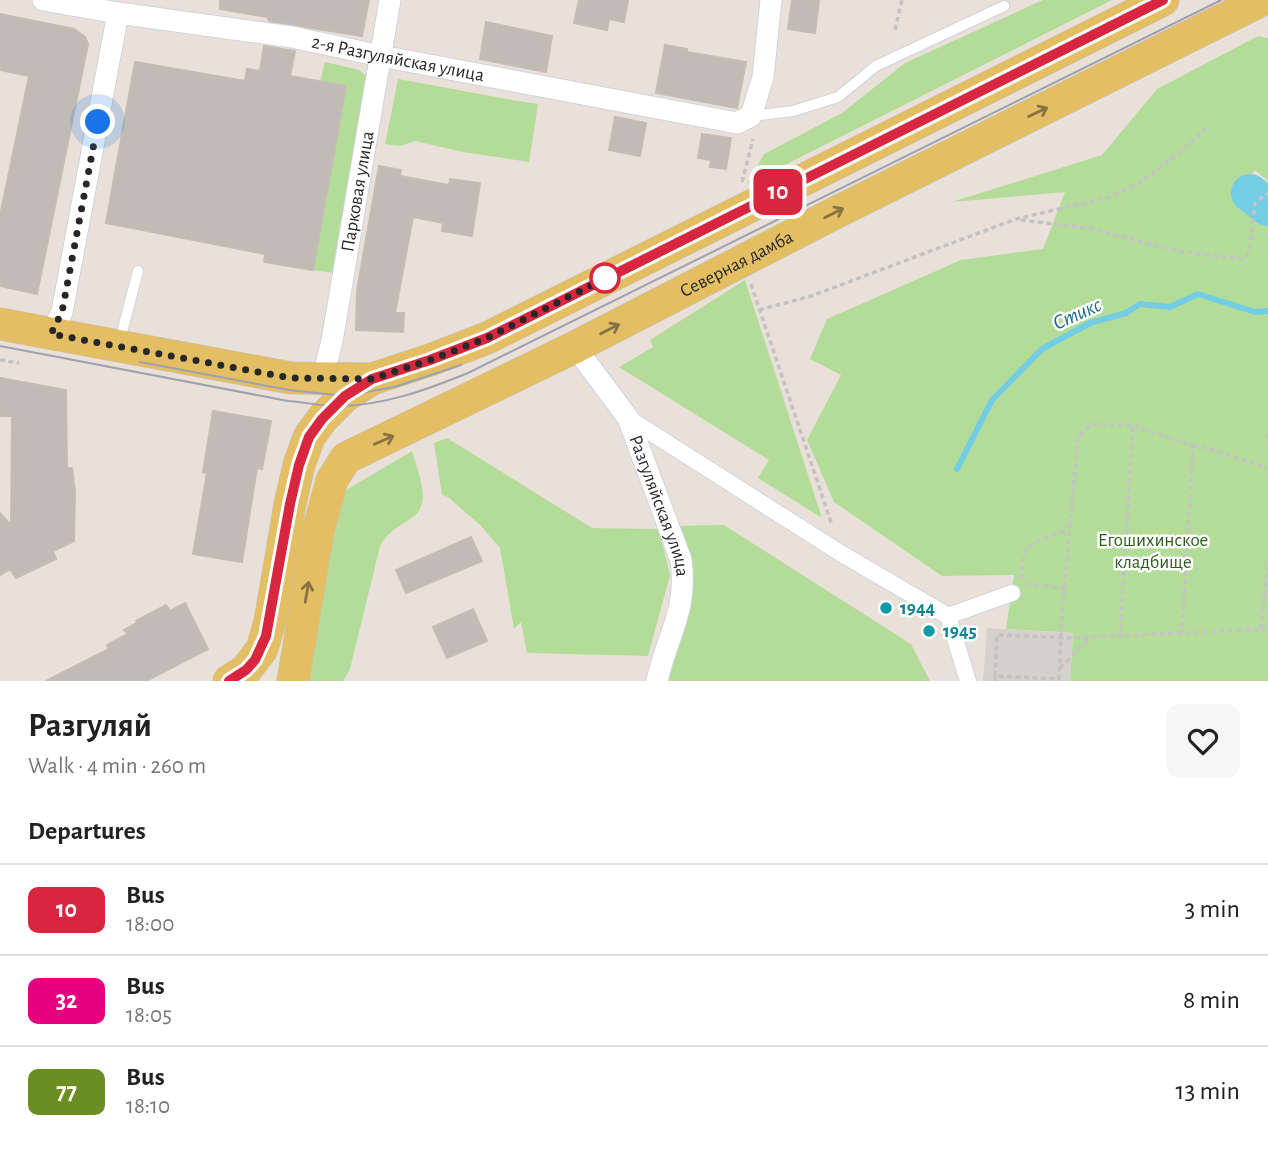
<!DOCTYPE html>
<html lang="en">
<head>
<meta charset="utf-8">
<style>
  :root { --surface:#fff; --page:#f6f6f6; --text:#222; --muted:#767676; --line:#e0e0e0 }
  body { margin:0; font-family:"Alegreya Sans",sans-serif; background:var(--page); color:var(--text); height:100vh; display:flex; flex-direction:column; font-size:26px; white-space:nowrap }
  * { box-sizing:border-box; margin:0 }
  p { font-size:23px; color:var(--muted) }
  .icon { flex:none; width:38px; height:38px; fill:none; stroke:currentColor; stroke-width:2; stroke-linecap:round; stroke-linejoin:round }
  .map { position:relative; height:681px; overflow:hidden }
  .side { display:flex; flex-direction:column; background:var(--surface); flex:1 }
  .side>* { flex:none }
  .badge { padding:0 14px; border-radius:10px; font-size:24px; line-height:46px }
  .you { position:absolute; width:35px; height:35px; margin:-18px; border:5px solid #fff; border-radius:50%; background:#1a73e8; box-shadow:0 0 0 10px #1a73e833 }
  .map>.badge { position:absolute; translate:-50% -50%; box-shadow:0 0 0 4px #fff }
  h2 { padding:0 28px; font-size:26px; line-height:63px }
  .round { display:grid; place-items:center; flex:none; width:74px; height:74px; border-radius:14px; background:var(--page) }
  .summary { display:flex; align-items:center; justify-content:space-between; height:119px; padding:0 28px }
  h1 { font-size:33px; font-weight:600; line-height:52px }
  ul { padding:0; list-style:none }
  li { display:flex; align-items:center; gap:21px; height:91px; padding:0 28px; border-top:2px solid var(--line) }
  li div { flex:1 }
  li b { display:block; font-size:26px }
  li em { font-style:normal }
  li .badge { min-width:77px; font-weight:700; text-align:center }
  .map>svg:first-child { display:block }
  .green { fill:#b4dc99 }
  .plaza { fill:#d5d1cc }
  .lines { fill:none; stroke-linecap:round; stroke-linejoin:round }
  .stream { stroke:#73cde4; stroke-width:6 }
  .river { stroke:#73cde4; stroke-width:38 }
  .building { fill:#c1bbb6; stroke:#c3bdb4; stroke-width:2 }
  .service-casing { stroke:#cfd3df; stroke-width:12 }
  .pedestrian-casing { stroke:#cfd3df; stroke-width:18 }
  .minor-casing { stroke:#cfd3df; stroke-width:23 }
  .primary-casing { stroke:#c3c3c3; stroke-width:33 }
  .path { stroke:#c3c3c3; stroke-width:3.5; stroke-dasharray:5 3.5; stroke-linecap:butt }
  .service { stroke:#fff; stroke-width:10 }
  .pedestrian { stroke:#fff; stroke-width:16 }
  .minor { stroke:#fff; stroke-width:21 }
  .primary { stroke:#e4be63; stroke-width:32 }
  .tram { stroke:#9da1b0; stroke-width:2 }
  .oneway { stroke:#867245 }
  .line-casing { stroke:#fff; stroke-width:16 }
  .line { stroke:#d7263d; stroke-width:10 }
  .walk { stroke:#272727; stroke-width:7; stroke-dasharray:0 12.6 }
  .stop-dot { fill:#fff; stroke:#d7263d; stroke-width:3.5 }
  .culture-dot { fill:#0f9aa8; stroke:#fff; stroke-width:2.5 }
  .labels { text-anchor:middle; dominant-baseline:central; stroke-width:5; stroke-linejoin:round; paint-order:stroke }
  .street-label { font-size:19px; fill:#272727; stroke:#fff }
  .park-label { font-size:19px; fill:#2f5d1e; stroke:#fff }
  .culture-label { font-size:19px; font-weight:bold; fill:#0d838f; stroke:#fff; text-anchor:start }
  .water-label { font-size:21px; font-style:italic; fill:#176a8b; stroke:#fff }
</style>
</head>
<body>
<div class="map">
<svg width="1268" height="681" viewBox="0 0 1268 681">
  <rect width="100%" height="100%" fill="#e9e1d9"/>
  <g class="green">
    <path d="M 1043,0 L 1112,0 L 747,184 L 764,154 L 842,113 L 905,63 Z"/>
    <path d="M 1258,36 L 1268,38 L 1268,181 L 1255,170 L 1233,193 L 1268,225 L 1268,681 L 1070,681 L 1073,633 L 1006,629 L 1014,575 L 942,576 L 834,502 L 807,440 L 841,375 L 810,359 L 827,319 L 961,260 L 1043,249 L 1065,192 L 952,202 L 1102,155 L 1157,89 Z"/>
    <path d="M 325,62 L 359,70 L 367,76 L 334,273 L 313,270 L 346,87 L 320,82 Z"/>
    <path d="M 398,79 C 445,87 491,97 538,104 L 529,162 L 463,152 L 415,141 L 400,146 L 385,144 Z"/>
    <path d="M 745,280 L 822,518 L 758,478 L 769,460 L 619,367 L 653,347 L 650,340 Z"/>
    <path d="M 447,438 L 592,528 L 659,529 L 670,575 L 648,656 L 527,653 L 521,622 L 514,629 L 500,548 L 480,525 L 448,497 L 442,495 L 434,443 Z"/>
    <path d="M 412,451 C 417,470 433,503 413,517 C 399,527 389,530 380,546 L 350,669 L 343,681 L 303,681 L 341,493 Z"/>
    <path d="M 724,525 L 911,644 L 930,681 L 660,681 L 688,596 L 673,526 Z"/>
  </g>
  <path class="plaza" d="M 987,628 L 1073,633 L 1070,681 L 983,681 Z"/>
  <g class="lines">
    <path class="stream" d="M 957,469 L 992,400 L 1042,349 L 1090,323 L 1126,313 L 1140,304 L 1170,307 L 1198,294 L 1255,312 L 1268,311"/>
    <path class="river" d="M 1250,193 L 1268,207"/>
  </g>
  <g class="building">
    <path d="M 220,0 L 369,0 L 362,36 L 269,21 L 267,17 L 220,9 Z"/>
    <path d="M 579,0 L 628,0 L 624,22 L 609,19 L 607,30 L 574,23 Z"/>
    <path d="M 792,0 L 819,1 L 815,33 L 788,29 Z"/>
    <path d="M 0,14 L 74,29 L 85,37 L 88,44 L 37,294 L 0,286 L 0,216 L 29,76 L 0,70 Z"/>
    <path d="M 486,22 L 552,36 L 546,72 L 480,59 Z"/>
    <path d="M 665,45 L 687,49 L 687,52 L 746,62 L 737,108 L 656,93 Z"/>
    <path d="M 264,46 L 295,51 L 290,76 L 346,86 L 313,270 L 264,262 L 265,254 L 106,223 L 135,62 L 245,81 L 247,69 L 260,71 Z"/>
    <path d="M 615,117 L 646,123 L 640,156 L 609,150 Z"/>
    <path d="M 702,134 L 731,138 L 726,169 L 710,167 L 711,160 L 698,158 Z"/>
    <path d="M 379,166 L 401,170 L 400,176 L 449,185 L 450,179 L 480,183 L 472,236 L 442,231 L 443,223 L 413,217 L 395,313 L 404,313 L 403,332 L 356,330 L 357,290 Z"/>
    <path d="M 0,378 L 66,390 L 67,468 L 72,468 L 75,492 L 74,541 L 53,551 L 56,559 L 16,578 L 10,569 L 0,575 L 0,513 L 11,525 L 12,416 L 0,416 Z"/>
    <path d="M 213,411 L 271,421 L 262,469 L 257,468 L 242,562 L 193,554 L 207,473 L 203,472 Z"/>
    <path d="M 471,537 L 482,561 L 406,593 L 396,570 Z"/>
    <path d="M 185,603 L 208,649 L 146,681 L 46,681 L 109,649 L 107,645 L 128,634 L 124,630 L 137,623 L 136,621 L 166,605 L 170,611 Z"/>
    <path d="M 473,609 L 487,641 L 447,658 L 433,627 Z"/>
  </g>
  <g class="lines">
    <g class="service-casing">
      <g id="service">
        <path d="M 751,116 L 793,111 L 838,97 L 876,66 L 1004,6"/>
        <path d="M 119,344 L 138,271"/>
      </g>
    </g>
    <g class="pedestrian-casing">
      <g id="pedestrian">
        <path d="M 628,418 L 842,554 L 948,616"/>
        <path d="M 968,681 L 948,616 L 1012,593"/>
      </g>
    </g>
    <g class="minor-casing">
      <g id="minor">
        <path id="s1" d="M 43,0 L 118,13 L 292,37 L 381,56 L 737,123 L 751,116 L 763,77 L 771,0"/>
        <path d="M 51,334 L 62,312 L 118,13"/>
        <path id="s2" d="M 575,347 L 628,418 L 681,560 C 688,611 667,635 657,681"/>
        <path id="s3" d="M 322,380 L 332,341 L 390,0"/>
      </g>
    </g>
    <g class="primary-casing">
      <g id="primary">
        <path d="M 0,324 L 291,378 L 372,379"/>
        <path d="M 229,681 L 246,670 L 262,649 L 270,621 L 290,504 L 299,465 L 309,437 L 322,419 L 345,396 L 372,379 L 430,360 L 487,338 L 1163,0"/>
        <path id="s4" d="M 293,681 L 318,531 L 332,480 L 346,458 L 575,347 L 837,212 L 1262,0"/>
      </g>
    </g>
    <g class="path">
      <path d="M 895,30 L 902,0"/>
      <path d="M 742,182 L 753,139"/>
      <path d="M 1021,220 L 1088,228 L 1178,251 L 1241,259 L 1247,255 L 1250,248 L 1255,203 L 1268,193"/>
      <path d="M 751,284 L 832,525"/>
      <path d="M 759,310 L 811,296 L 1016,219 L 1110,197 L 1140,183 L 1184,149 L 1206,128"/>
      <path d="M 0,360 L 19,363"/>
      <path d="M 1268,434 L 1268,444"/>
      <path d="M 1193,446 L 1206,448 L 1268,468"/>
      <path d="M 1021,579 C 1024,553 1020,549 1045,538 C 1053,535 1059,531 1068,532"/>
      <path d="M 1026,584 L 1064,588"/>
      <path d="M 1261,629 L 1268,565"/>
      <path d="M 1120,636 L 1133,425"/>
      <path d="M 1060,668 L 1089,639"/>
      <path d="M 995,676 L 997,635 L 1073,638 L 1268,629"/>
      <path d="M 995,681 L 995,676 L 1059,679 L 1062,613 L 1078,437 L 1091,424 L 1133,425 L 1193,446 L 1182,633"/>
    </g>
    <use href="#service" class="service"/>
    <use href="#pedestrian" class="pedestrian"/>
    <use href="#minor" class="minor"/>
    <use href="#primary" class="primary"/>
    <g class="tram">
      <path d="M 0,346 L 288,401 C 304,402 321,406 337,406 C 383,406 426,390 468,373 L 1221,0"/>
      <path d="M 140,362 L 289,390 L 345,396 L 394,387 L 461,365"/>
    </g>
  </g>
  <defs><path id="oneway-shaft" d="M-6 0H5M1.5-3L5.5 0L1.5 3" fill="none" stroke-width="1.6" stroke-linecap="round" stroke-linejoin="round" transform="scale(1.75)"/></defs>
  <g class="oneway">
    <use href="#oneway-shaft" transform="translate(1038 112) rotate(-26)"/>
    <use href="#oneway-shaft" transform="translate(834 213) rotate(-27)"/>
    <use href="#oneway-shaft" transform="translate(610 329) rotate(-27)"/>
    <use href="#oneway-shaft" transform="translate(384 440) rotate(-24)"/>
    <use href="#oneway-shaft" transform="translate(307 592) rotate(-80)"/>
  </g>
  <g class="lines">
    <g class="line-casing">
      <path id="line" d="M 229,681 L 246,670 L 255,660 L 266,636 L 290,504 L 299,465 L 309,437 L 322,419 L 345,396 L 372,379 L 430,360 L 487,338 L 1163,0"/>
    </g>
    <use href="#line" class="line"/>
    <path class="walk" d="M 98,122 L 62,312 L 51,334 L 291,378 L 372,379 L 430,360 L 487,338 L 612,275 L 605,278"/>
  </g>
  <circle class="stop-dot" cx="605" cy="278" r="14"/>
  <g class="culture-dot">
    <circle cx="886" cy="608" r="7"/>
    <circle cx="929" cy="631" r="7"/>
  </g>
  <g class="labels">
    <g class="street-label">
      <text stroke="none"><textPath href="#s1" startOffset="360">2-я Разгуляйская улица</textPath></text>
      <text stroke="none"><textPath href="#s3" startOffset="192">Парковая улица</textPath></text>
      <text stroke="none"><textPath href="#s4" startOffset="667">Северная дамба</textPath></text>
      <text stroke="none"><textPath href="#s2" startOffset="182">Разгуляйская улица</textPath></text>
    </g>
    <g class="park-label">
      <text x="1153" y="540">Егошихинское<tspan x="1153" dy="22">кладбище</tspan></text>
    </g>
    <g class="culture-label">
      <text x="900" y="608">1944</text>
      <text x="943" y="631">1945</text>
    </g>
    <g class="water-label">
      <text transform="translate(1077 314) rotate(-24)">Стикс</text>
    </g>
  </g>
</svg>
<div class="you" style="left:98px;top:122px"></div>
<b class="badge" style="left:778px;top:192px;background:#d7263d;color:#fff">10</b>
</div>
<section class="side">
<div class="summary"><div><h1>Разгуляй</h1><p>Walk · 4 min · 260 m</p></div><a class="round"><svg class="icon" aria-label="heart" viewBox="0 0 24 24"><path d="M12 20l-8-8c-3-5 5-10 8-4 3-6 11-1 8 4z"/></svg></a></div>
<h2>Departures</h2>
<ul>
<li><span class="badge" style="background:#d7263d;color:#fff">10</span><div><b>Bus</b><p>18:00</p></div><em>3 min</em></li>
<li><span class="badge" style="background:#e6007e;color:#fff">32</span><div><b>Bus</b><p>18:05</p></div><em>8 min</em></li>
<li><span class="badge" style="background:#6b8e23;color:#fff">77</span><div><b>Bus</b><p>18:10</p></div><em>13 min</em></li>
</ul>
</section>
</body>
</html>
